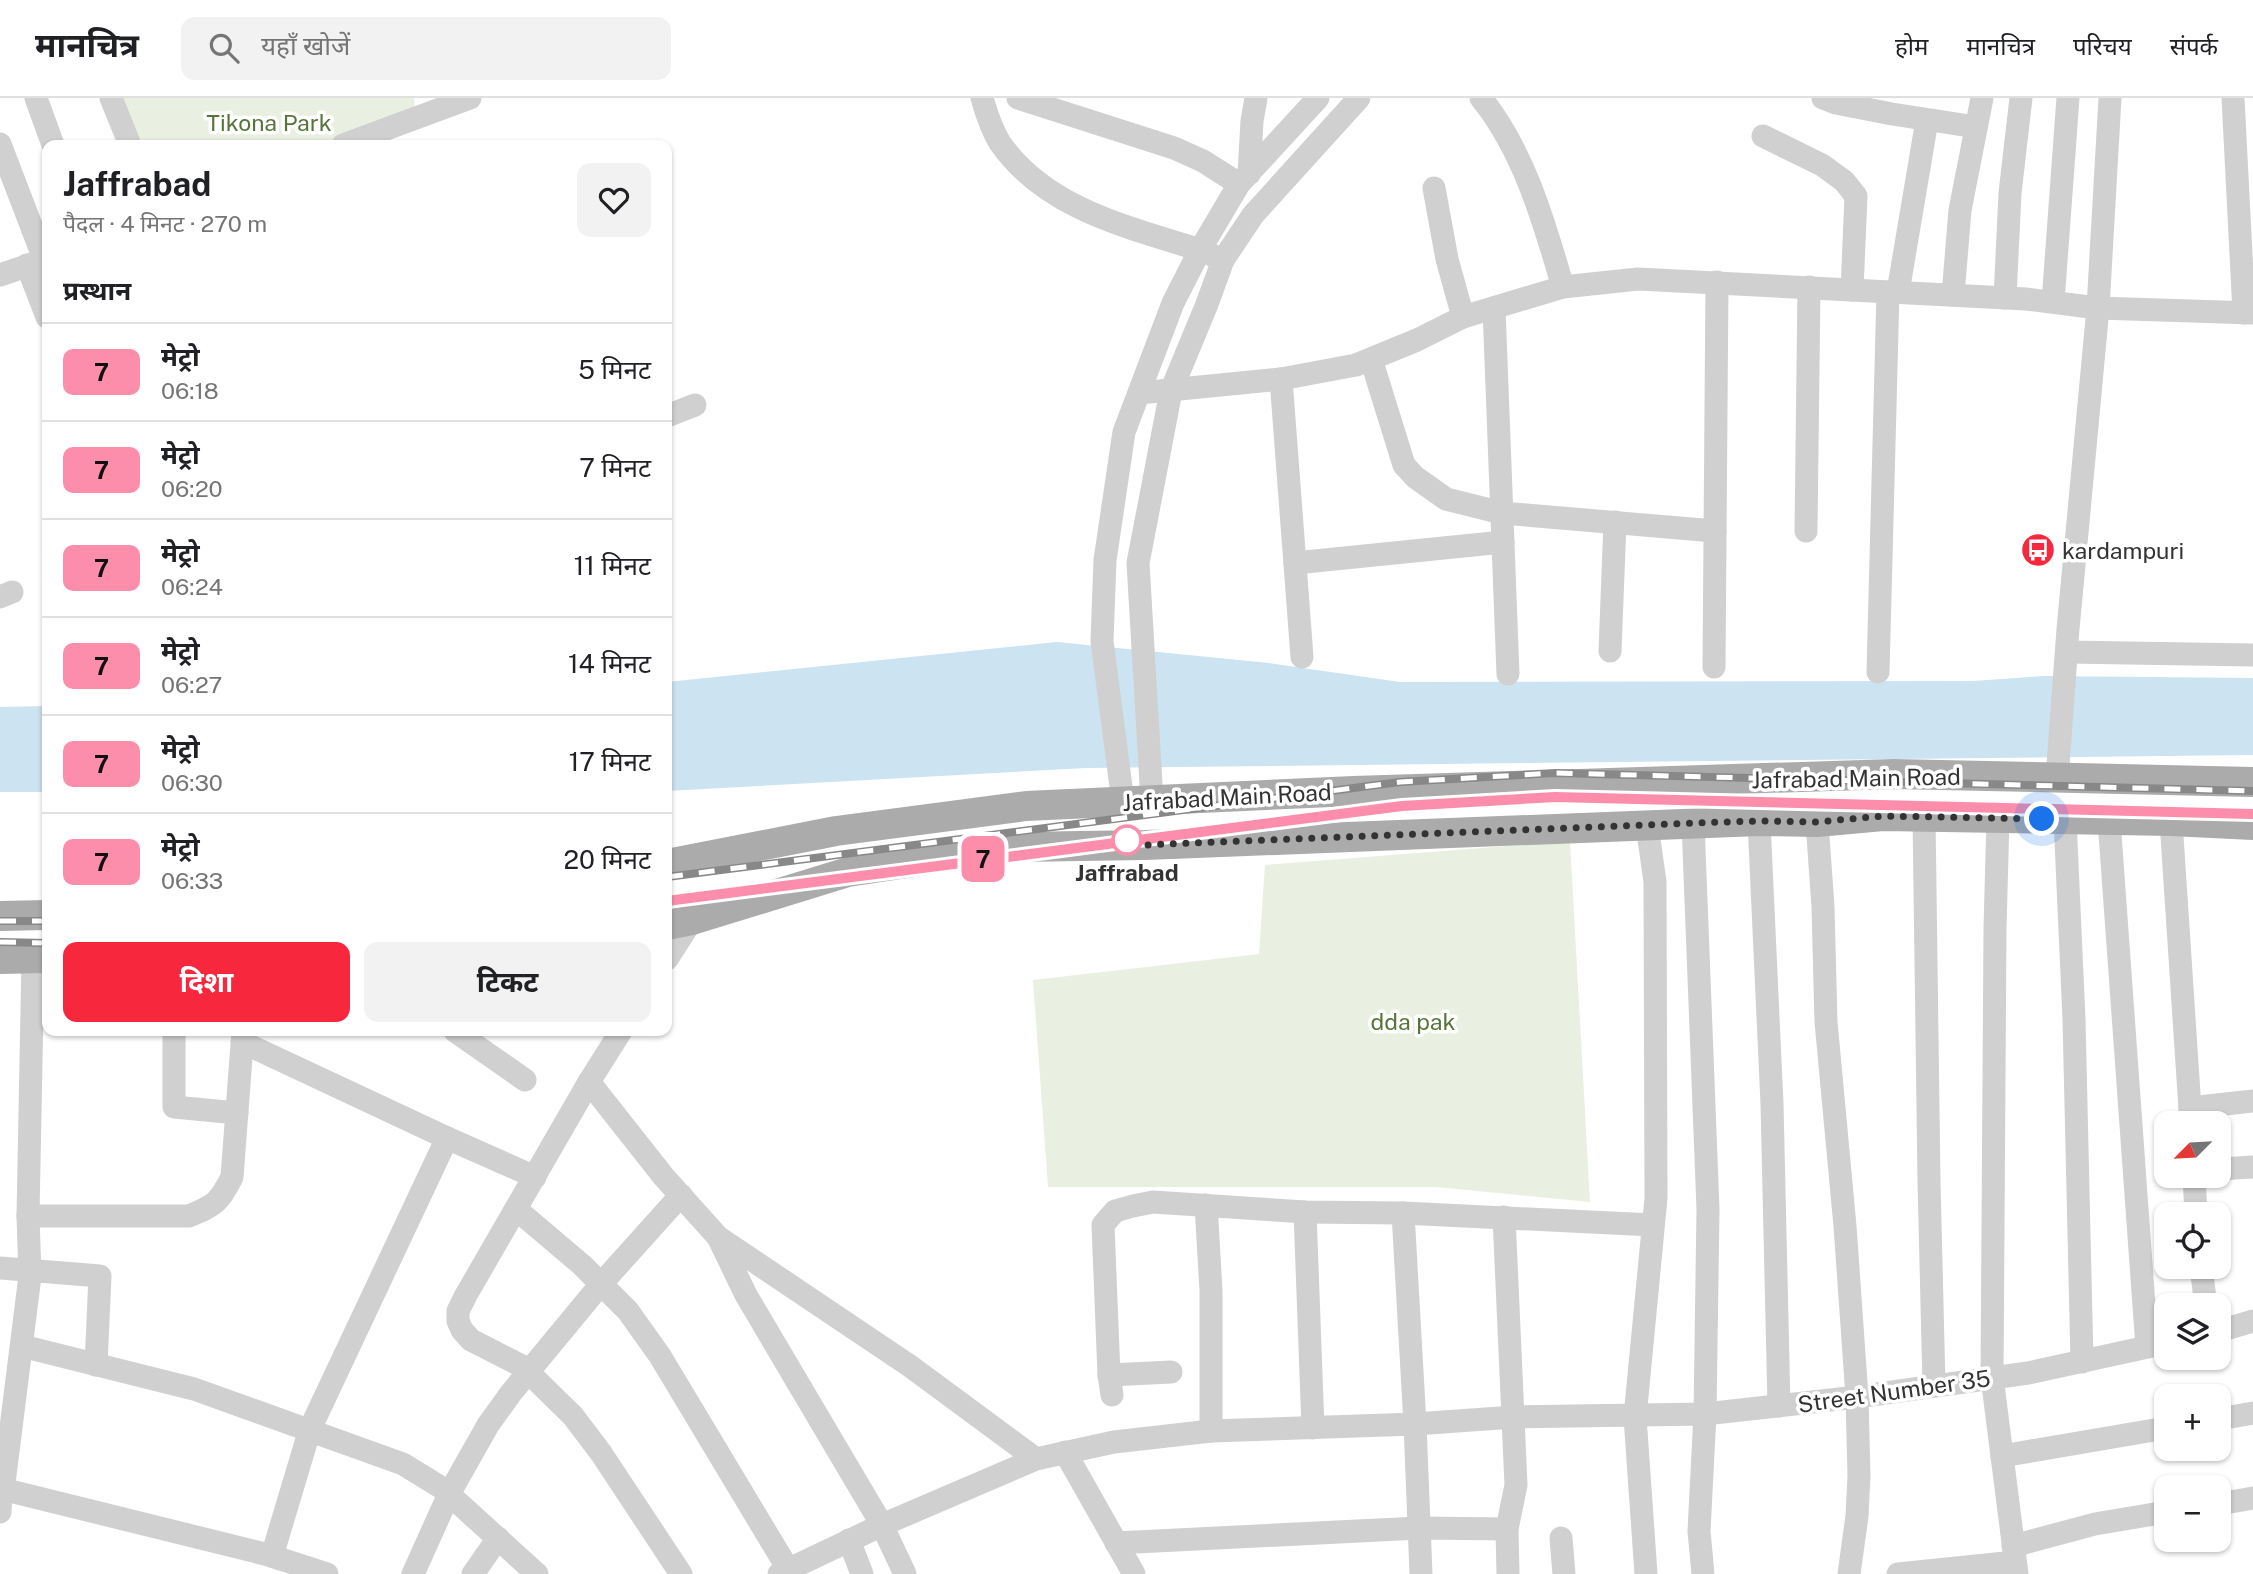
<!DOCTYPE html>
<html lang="hi">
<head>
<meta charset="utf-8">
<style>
  :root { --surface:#fff; --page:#f2f2f2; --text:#202124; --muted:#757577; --line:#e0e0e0; --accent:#f7283d }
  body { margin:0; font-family:"Public Sans","Noto Sans Devanagari",sans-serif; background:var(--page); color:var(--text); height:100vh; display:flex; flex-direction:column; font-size:26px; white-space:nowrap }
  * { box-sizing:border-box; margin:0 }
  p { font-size:23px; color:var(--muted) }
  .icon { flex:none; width:38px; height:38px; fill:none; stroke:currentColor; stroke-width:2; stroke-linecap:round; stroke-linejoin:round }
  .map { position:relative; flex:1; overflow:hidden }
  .drawer { position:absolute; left:42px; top:42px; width:630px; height:896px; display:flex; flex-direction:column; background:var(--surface); border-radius:14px; box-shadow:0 2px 5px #0004 }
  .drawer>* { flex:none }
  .badge { padding:0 14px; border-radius:10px; font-size:24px; line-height:46px }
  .needle { width:46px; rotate:246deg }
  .fabs { position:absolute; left:2154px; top:1013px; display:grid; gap:14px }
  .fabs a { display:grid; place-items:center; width:77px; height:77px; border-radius:14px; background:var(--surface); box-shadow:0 2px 5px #0004; font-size:35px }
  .you { position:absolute; width:35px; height:35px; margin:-18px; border:5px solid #fff; border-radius:50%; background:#1a73e8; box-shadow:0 0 0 10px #1a73e833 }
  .map>.badge { position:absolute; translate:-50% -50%; box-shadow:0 0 0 4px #fff }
  h2 { padding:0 21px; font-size:26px; line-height:63px }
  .round { display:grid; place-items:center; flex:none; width:74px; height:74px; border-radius:14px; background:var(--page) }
  .summary { display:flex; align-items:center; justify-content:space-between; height:119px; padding:0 21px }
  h1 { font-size:33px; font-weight:700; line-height:52px }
  .action { display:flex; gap:14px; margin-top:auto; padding:14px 21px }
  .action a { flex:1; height:80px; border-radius:14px; background:var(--accent); color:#fff; font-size:28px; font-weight:700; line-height:80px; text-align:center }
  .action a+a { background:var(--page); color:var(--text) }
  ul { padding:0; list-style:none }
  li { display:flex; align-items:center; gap:21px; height:98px; padding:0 21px; border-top:2px solid var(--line) }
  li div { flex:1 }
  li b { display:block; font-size:26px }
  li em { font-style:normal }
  li .badge { min-width:77px; font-weight:700; text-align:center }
  header { display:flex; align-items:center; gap:42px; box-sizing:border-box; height:98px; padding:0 35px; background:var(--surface); border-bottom:2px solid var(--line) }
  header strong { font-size:33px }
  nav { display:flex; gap:38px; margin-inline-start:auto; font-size:24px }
  .search { width:490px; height:63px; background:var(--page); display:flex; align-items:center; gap:18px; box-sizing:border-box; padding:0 24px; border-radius:14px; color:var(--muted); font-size:26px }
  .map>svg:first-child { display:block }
  .green { fill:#e9f0e1 }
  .water { fill:#cce3f1 }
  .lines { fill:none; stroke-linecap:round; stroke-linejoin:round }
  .minor { stroke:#d0d0d0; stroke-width:23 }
  .major { stroke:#ababab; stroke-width:30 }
  .rail-casing { stroke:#888; stroke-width:8 }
  .rail { stroke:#fff; stroke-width:5; stroke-dasharray:16; stroke-linecap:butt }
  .line-casing { stroke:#fff; stroke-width:16 }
  .line { stroke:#fc8eac; stroke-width:10 }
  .walk { stroke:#333; stroke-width:7; stroke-dasharray:0 12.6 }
  .stop-dot { fill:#fff; stroke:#fc8eac; stroke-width:3.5 }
  .labels { text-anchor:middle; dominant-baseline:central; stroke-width:7; stroke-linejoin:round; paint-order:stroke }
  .park-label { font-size:23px; fill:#57753a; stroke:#fff }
  .poi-label { font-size:23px; fill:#333; stroke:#fff; text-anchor:start }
  .street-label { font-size:23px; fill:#333; stroke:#fff }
  .stop-label { font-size:23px; font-weight:bold; fill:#333; stroke:#fff }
</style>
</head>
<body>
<header>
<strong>मानचित्र</strong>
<div class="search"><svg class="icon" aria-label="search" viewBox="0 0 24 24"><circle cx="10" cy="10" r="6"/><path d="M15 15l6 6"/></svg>यहाँ खोजें</div>
<nav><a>होम</a><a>मानचित्र</a><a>परिचय</a><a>संपर्क</a></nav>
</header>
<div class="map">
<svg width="2253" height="1476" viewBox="0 0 2253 1476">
  <rect width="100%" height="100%" fill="#fff"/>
  <g class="green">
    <path d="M 123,0 L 414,0 L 415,11 L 322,47 L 140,47 Z"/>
    <path d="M 1570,743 L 1590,1104 L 1436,1089 L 1048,1089 L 1033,882 L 1259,856 L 1265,767 Z"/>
  </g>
  <g class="water">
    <path d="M 1057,544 L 1269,565 L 1400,584 L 1973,583 L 2044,578 L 2253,580 L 2253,657 L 1086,670 L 667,693 L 667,584 Z"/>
    <path d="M 47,608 L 47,694 L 0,694 L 0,609 Z"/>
  </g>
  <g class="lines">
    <g class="minor">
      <path d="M 36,0 L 53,47"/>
      <path d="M 111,0 L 130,47"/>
      <path d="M 982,0 C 986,14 992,32 1000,45 C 1046,111 1128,129 1200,152 L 1214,158"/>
      <path d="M 1018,0 L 1174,50 L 1203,63 L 1239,86"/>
      <path d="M 1481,0 C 1524,53 1544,124 1563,189"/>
      <path d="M 1823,0 L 1836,5 L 1892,16 L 1976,29"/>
      <path d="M 2233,0 L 2244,215"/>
      <path d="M 1763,38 L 1822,67 L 1844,83 L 1856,98 L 1852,192"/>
      <path d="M 0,46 L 44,161"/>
      <path d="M 343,47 L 470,0"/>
      <path d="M 1249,76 L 1252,23 L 1256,0"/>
      <path d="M 1434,90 L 1447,161 L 1463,219"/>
      <path d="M 27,167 L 47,219"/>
      <path d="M 0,177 L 41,163"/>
      <path d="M 1898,194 L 1927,22"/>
      <path d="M 1953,197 L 1960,112 L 1982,0"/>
      <path d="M 2005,200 L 2010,95 L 2021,0"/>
      <path d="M 2053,204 L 2068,0"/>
      <path d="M 1494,210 L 1508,576"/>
      <path d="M 1371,261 L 1404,367 L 1415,379 L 1446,401 L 1502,415 L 1715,433"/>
      <path d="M 1281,281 L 1302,559"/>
      <path d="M 1139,295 L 1281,281 L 1356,267 L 1417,242 L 1463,219 L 1563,189 L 1638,181 L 2026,201 L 2098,210 L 2253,215"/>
      <path d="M 667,318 L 695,307"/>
      <path d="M 1806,433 L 1809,189"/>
      <path d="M 1295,465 L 1503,444"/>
      <path d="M 0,499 L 12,494"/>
      <path d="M 1610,553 L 1615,424"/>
      <path d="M 2067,554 L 2253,557"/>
      <path d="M 1714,569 L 1717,184"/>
      <path d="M 1878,574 L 1888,194"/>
      <path d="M 2057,681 L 2068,531 L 2098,210 L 2110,0"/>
      <path d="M 1152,703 L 1138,465 L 1171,293 L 1207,206 L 1223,162 L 1253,117 L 1359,0"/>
      <path d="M 1123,704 L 1102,543 L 1105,462 L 1124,334 L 1173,205 L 1200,152 L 1239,86 L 1318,0"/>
      <path d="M 1924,718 L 1929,1083 L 1934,1288"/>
      <path d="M 1998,720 L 1995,830 L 1992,1279 L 2017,1476"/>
      <path d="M 2065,721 L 2074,921 L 2082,1264"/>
      <path d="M 2109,722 L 2147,1249"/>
      <path d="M 1759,723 L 1772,1006 L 1779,1308"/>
      <path d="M 2171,723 L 2191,1026"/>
      <path d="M 1817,724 L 1823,809 L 1826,924 L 1845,1128 L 1857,1299 L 1859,1378 L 1857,1418 L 1849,1476"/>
      <path d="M 1693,725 L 1708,1111 L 1705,1316 L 1699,1433 L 1703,1476"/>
      <path d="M 667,861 L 692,822"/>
      <path d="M 174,933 L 174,1009 L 237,1015"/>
      <path d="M 455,933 L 525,982"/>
      <path d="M 621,933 L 589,984 L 466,1197 L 458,1213 L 458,1223 L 462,1232 L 471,1242 L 522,1268 L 573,1318 L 601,1355 L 681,1476"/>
      <path d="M 242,944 L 447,1040 L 535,1079"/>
      <path d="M 589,984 L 664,1079 L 718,1139 L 910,1268 L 1036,1361"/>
      <path d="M 2190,1010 L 2253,1003"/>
      <path d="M 2219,1071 L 2253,1069"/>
      <path d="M 2194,1078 L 2196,1116"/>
      <path d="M 1206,1107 L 1211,1192 L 1211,1333"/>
      <path d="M 516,1111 L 582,1167 L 628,1213 L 660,1258 L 788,1471"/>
      <path d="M 1305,1114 L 1313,1330"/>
      <path d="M 1403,1115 L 1415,1326 L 1421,1476"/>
      <path d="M 28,1118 L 189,1118 C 215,1107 219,1105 232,1079 L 243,933"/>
      <path d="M 1504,1119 L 1516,1387 L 1507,1431 L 1508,1476"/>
      <path d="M 718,1139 L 746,1197 L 882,1427 L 905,1476"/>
      <path d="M 2201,1169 L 2206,1208"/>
      <path d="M 0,1170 L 100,1178 L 96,1267"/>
      <path d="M 2219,1233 L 2253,1223"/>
      <path d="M 22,1248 L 194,1291 L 403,1366 L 442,1390 L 537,1476"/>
      <path d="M 1109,1277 L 1171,1274"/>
      <path d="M 1112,1297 L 1109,1277 L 1103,1127 L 1115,1113 L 1133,1108 L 1153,1104 L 1305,1114 L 1403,1115 L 1653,1127"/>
      <path d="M 2219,1321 L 2253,1315"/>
      <path d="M 1065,1354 L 1134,1476"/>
      <path d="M 2002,1358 L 2166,1330"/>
      <path d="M 3,1393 L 30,1178 L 28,1118 L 33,860"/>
      <path d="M 2219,1406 L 2253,1400"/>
      <path d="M 0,1414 L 1,1394 L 6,1392 L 265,1456 L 327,1476"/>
      <path d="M 1561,1440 L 1564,1476"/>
      <path d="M 849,1442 L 862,1476"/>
      <path d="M 1116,1445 L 1419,1430 L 1507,1431"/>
      <path d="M 2013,1448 L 2095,1426 L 2166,1414"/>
      <path d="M 272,1458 L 310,1331 L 447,1040"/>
      <path d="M 413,1476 L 449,1396 L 488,1327 L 511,1295 L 601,1186 L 681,1097"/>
      <path d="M 473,1476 L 498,1440"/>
      <path d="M 779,1476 L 882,1427 L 1036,1361 L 1114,1344 L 1211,1333 L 1415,1326 L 1514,1319 L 1705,1316 L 1857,1299 L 2028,1275 L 2166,1245"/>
      <path d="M 1646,1476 L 1635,1319 L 1656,1100 L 1655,784 L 1647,727"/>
      <path d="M 1898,1476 L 2015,1464"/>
    </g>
    <g class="major">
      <path d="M 667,766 L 836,733 L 1026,708 L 1354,693 L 1894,676 L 2253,684"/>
      <path d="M 0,818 L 47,817"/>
      <path d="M 667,827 L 692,822 L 848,774 L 1013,749 L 1145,747 L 1759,723 L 1817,724 L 1883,718 L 2171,723 L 2253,727"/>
      <path d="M 0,861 L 47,860"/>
    </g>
    <g class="rail-casing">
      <g id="rail">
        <path d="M 667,779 L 1400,684 L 1555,675 L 2253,693"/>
        <path d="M 667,803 L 1402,708 L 1555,699 L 2253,716"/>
        <path d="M 0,823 L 47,823"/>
        <path d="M 0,844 L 47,845"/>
      </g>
    </g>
    <use href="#rail" class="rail"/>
  </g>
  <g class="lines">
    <g class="line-casing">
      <path id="line" d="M 667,803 L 1402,708 L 1555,699 L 2253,716"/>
    </g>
    <use href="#line" class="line"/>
    <path class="walk" d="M 1127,742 L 1128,747 L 1145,747 L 1693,725 L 1759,723 L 1817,724 L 1883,718 L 2042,721"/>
  </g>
  <defs>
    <g id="bus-disc" transform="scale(1.75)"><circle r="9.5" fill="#f7283d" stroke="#fff"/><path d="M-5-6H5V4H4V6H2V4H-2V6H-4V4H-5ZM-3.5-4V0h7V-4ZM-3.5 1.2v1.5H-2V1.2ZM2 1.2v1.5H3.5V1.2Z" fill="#fff"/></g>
  </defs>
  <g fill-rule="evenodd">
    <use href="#bus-disc" x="2038" y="452"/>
  </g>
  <circle class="stop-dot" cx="1127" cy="742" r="14"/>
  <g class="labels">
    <g class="park-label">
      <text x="269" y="24">Tikona Park</text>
      <text x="1413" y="923">dda pak</text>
    </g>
    <g class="poi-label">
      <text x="2062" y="452">kardampuri</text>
    </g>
    <g class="street-label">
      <text transform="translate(1856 680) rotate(-1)">Jafrabad Main Road</text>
      <text transform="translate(1227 699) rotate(-3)">Jafrabad Main Road</text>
      <text transform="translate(1894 1293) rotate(-8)">Street Number 35</text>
    </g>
    <g class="stop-label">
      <text x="1127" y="774">Jaffrabad</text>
    </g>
  </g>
</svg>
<div class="fabs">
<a><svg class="needle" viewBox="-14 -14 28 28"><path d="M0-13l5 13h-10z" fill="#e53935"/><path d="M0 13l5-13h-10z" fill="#757577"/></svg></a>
<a><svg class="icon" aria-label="locate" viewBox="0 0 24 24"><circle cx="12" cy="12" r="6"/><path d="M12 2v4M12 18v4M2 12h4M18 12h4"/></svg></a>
<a><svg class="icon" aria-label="layers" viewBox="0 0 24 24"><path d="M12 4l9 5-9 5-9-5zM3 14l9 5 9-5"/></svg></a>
<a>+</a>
<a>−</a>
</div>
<div class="you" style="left:2042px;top:721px"></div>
<b class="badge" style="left:983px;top:761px;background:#fc8eac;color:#111">7</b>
<section class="drawer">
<div class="summary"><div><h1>Jaffrabad</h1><p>पैदल · 4 मिनट · 270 m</p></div><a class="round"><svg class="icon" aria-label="heart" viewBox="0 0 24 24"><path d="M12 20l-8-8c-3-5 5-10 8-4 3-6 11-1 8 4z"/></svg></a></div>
<h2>प्रस्थान</h2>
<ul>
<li><span class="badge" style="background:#fc8eac;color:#111">7</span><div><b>मेट्रो</b><p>06:18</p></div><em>5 मिनट</em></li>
<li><span class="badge" style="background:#fc8eac;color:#111">7</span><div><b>मेट्रो</b><p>06:20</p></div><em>7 मिनट</em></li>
<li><span class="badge" style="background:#fc8eac;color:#111">7</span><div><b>मेट्रो</b><p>06:24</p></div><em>11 मिनट</em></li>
<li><span class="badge" style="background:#fc8eac;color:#111">7</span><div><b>मेट्रो</b><p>06:27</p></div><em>14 मिनट</em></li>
<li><span class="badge" style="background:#fc8eac;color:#111">7</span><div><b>मेट्रो</b><p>06:30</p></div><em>17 मिनट</em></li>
<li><span class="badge" style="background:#fc8eac;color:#111">7</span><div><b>मेट्रो</b><p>06:33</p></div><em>20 मिनट</em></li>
</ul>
<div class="action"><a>दिशा</a><a>टिकट</a></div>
</section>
</div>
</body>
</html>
